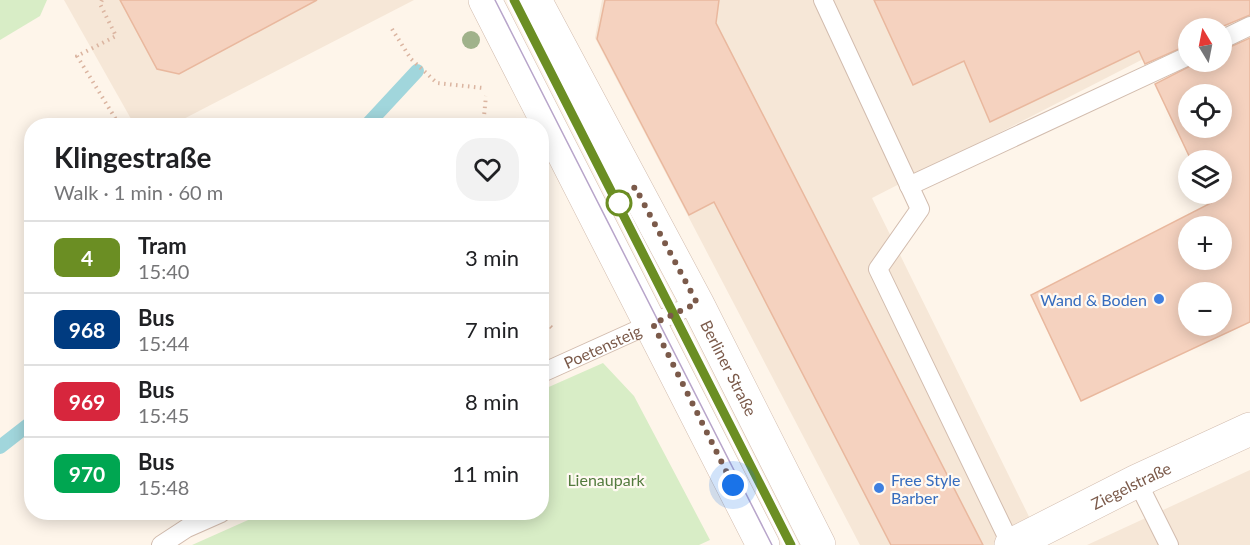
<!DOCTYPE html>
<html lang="en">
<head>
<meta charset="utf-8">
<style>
  :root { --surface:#fff; --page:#f2f2f2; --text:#202124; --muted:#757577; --line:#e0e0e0 }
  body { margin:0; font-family:Lato,sans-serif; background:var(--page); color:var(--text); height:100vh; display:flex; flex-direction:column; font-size:22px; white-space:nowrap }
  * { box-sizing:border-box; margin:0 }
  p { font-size:20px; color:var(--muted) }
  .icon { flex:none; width:33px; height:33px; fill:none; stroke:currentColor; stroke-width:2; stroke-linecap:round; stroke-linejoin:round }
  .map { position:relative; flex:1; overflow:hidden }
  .sheet { position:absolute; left:24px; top:118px; width:525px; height:402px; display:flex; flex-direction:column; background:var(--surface); border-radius:24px; box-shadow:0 3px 15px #0003 }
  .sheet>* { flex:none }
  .badge { padding:0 12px; border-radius:9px; font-size:21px; line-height:39px }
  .needle { width:39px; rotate:350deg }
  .tools { position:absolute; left:1178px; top:18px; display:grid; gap:12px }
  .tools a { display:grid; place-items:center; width:54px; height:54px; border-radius:50%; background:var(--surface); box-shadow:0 3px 15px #0003; font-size:30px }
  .you { position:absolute; width:30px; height:30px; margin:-15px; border:4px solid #fff; border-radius:50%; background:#1a73e8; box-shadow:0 0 0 9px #1a73e833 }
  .map>.badge { position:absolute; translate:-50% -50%; box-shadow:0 0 0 3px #fff }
  .round { display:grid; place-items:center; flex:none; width:63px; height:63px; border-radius:24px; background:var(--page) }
  .overview { display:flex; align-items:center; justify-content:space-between; height:102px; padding:0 30px }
  h1 { font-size:28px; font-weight:700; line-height:45px }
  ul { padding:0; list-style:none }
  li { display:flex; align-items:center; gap:18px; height:72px; padding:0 30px; border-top:2px solid var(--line) }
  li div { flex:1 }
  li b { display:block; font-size:22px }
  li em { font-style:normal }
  li .badge { min-width:66px; font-weight:700; text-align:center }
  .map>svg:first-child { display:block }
  .residential { fill:#f6e7d7 }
  .green { fill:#d8edc6 }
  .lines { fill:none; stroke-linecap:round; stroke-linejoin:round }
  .stream { stroke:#a1d6dc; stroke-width:14 }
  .building { fill:#f5d2bf; stroke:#e9b89e; stroke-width:1.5; fill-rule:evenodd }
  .service-casing { stroke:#d2bcae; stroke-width:20 }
  .minor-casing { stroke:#d2bcae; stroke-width:34 }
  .tertiary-casing { stroke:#d2bcae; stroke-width:34 }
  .path { stroke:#dbb5a1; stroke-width:4; stroke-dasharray:1.5 4.5; stroke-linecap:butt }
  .service { stroke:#fff; stroke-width:18 }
  .minor { stroke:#fff; stroke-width:33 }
  .tertiary { stroke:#fff; stroke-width:33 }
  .tram { stroke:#b8a5ca; stroke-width:1.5 }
  .tree { fill:#a0b28b }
  .line-casing { stroke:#fff; stroke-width:14 }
  .line { stroke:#6b8e23; stroke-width:9 }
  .walk { stroke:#7b5a4a; stroke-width:6; stroke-dasharray:0 10.8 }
  .stop-dot { fill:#fff; stroke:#6b8e23; stroke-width:3 }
  .shop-dot { fill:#3f7fe0; stroke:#fff9f2; stroke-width:2 }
  .labels { text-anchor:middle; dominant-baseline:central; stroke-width:4.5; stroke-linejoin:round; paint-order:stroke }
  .shop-label { font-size:16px; fill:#366cbe; stroke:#fff9f2; text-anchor:end }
  .street-label { font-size:16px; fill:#7b5a4a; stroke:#fff9f2 }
  .park-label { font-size:16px; fill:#537b3e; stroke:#fff9f2 }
</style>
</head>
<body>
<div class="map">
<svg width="1250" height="545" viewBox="0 0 1250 545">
  <rect width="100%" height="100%" fill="#fef5ea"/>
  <g class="residential">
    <path d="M 64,0 L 414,0 L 170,126 L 135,126 Z"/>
    <path d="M 602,0 L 1250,0 L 1250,4 L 1203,28 L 1188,28 L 1188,36 L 872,198 L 1043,545 L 860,545 L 595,38 Z"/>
    <path d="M 1250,470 L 1250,545 L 1087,545 Z"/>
  </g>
  <g class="green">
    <path d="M 0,0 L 47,0 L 40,16 L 0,40 Z"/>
    <path d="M 603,363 L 634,396 L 710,540 L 699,545 L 192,545 L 264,513 L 542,513 L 542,390 Z"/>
  </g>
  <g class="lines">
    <g class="stream">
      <path d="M 366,126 L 417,71"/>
      <path d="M 0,447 L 32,422"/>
    </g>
  </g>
  <g class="building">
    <path d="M 120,0 L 317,0 L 179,74 L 157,69 Z"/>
    <path d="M 605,0 L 719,0 L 716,23 L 983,545 L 891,545 L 714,202 L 689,215 L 597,39 Z"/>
    <path d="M 874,0 L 1250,0 L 1250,15 L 1219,28 L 1188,28 L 1188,45 L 1145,64 L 1139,51 L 990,122 L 964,61 L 913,85 Z"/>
    <path d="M 1250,38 L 1250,322 L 1081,401 L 1031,295 L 1211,203 L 1206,194 L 1221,194 L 1221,160 L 1191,160 L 1155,84 L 1198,62 L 1221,62 L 1221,51 ZM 1188,94 L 1221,94 L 1221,128 L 1188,128 ZM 1188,226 L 1221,226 L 1221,260 L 1188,260 ZM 1188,292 L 1221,292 L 1221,326 L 1188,326 Z"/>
  </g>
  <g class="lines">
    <g class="service-casing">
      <g id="service">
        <path d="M 823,0 L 920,209 L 878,269 L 1011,545"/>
        <path d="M 1221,40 L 1250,26"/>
        <path d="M 909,186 L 1188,56"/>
        <path id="s1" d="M 542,373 L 697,303"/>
        <path d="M 1137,481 L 1169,545"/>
        <path d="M 161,545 L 187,528 L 221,513"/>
      </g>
    </g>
    <g class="minor-casing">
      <g id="minor">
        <path id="s2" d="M 1011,545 L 1137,481 L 1250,429"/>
      </g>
    </g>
    <g class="tertiary-casing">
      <g id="tertiary">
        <path d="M 485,0 L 763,545"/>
        <path id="s3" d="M 535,0 L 697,303 L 819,545"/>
      </g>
    </g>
    <g class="path">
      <path d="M 102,0 L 100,4 L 116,36 L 77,56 L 120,126"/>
      <path d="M 392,29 L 411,59 L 437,83 L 483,88"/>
      <path d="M 483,126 L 486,96"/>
      <path d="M 542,318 L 554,330"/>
    </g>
    <use href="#service" class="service"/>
    <use href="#minor" class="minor"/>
    <use href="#tertiary" class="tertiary"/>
    <g class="tram">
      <path d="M 495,0 L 772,545"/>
      <path d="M 514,0 L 791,545"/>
    </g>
  </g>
  <circle class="tree" cx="471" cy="40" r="9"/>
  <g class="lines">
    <g class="line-casing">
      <path id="line" d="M 514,0 L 791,545"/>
    </g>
    <use href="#line" class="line"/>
    <path class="walk" d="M 619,203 L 635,187 L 697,303 L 653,324 L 733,485"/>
  </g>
  <circle class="stop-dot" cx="619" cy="203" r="12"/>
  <g class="shop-dot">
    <circle cx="1159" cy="299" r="6"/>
    <circle cx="879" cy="488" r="6"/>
  </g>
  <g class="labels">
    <g class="shop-label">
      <text x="1147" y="299">Wand &amp; Boden</text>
      <text x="891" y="479" text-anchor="start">Free Style<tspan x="891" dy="18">Barber</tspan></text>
    </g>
    <g class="street-label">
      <text stroke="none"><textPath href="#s1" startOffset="66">Poetensteig</textPath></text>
      <text stroke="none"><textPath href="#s3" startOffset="416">Berliner Straße</textPath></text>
      <text stroke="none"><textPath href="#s2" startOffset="134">Ziegelstraße</textPath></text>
    </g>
    <g class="park-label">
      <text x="606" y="479">Lienaupark</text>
    </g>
  </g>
</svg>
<div class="tools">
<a><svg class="needle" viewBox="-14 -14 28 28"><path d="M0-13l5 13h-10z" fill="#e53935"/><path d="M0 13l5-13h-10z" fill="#757577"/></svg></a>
<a><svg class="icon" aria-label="locate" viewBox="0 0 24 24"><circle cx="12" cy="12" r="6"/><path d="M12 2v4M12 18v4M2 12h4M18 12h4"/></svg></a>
<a><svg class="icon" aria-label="layers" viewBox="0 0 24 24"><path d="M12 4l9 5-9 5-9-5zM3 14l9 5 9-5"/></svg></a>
<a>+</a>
<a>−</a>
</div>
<div class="you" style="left:733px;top:485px"></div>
<section class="sheet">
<div class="overview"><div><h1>Klingestraße</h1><p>Walk · 1 min · 60 m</p></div><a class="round"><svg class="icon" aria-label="heart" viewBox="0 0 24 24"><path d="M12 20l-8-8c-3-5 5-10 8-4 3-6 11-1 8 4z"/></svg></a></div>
<ul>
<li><span class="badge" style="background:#6b8e23;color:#fff">4</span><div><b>Tram</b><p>15:40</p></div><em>3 min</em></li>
<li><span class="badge" style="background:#003b80;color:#fff">968</span><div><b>Bus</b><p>15:44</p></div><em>7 min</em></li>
<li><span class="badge" style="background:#d7263d;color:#fff">969</span><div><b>Bus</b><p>15:45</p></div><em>8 min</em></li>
<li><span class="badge" style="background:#00a651;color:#fff">970</span><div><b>Bus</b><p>15:48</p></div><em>11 min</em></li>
</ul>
</section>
</div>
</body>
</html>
